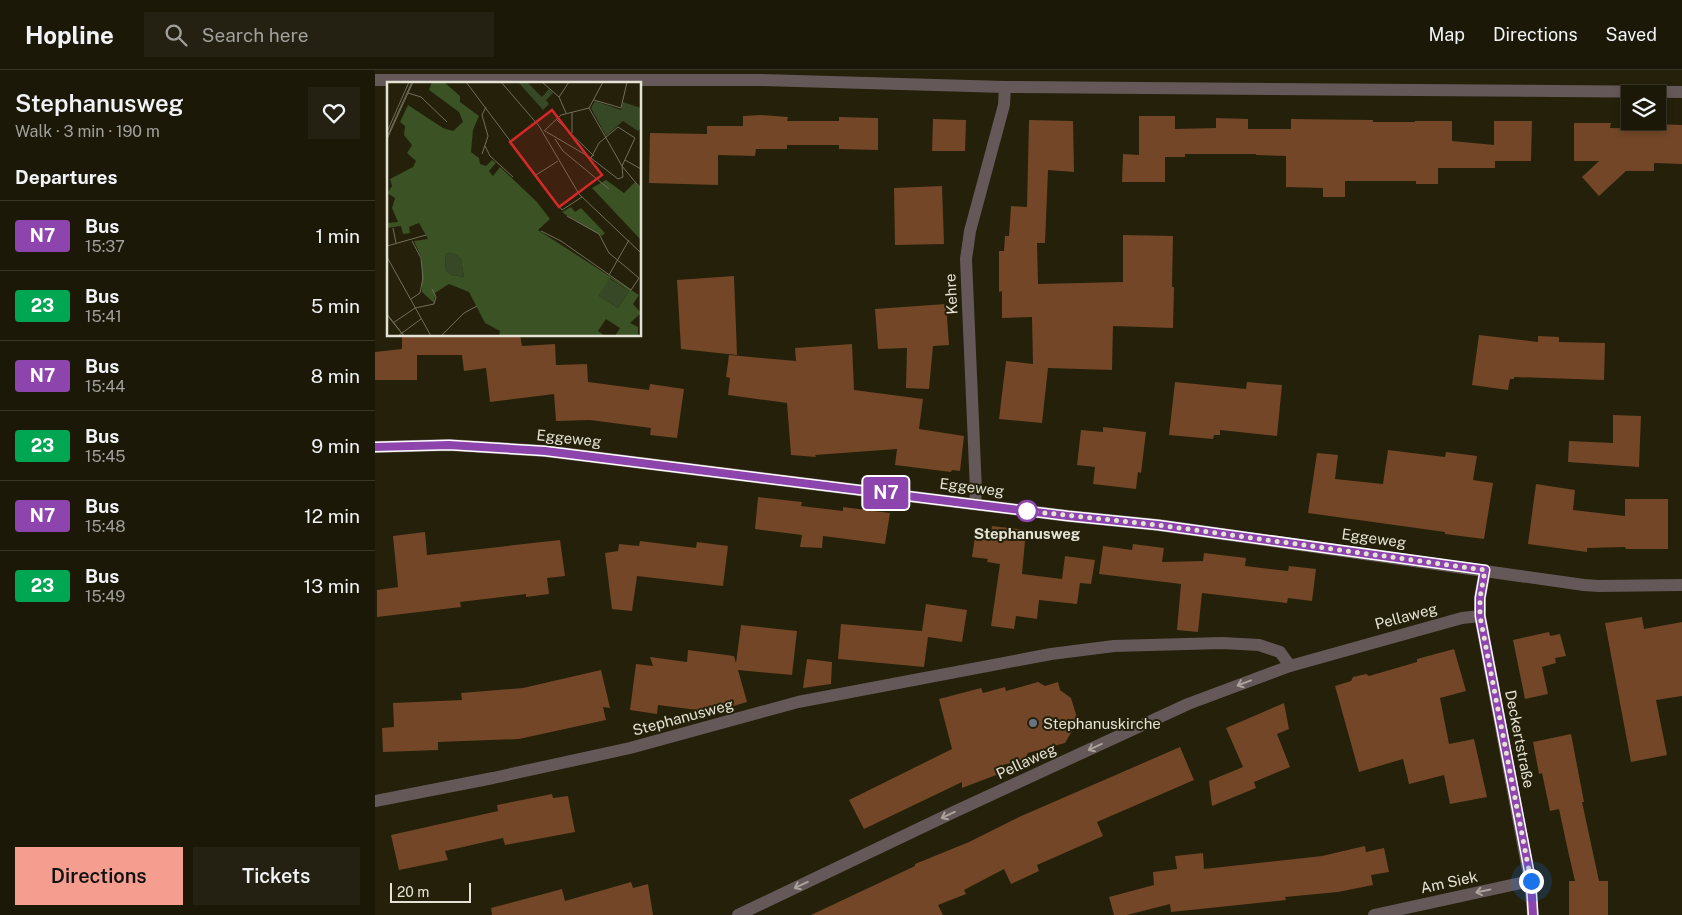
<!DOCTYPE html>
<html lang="en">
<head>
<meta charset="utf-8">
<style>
  :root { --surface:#1b1808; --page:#242112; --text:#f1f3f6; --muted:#a0a09c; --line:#393729; --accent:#f59d8e }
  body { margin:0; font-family:"Public Sans",sans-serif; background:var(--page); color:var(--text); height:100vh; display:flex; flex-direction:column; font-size:19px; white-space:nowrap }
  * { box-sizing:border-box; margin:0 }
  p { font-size:16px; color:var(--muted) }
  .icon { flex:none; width:28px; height:28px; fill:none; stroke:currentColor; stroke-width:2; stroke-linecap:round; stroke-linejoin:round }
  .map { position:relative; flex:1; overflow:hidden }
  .panel { display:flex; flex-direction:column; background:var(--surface); width:375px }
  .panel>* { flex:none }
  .badge { padding:0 10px; border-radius:4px; font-size:18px; line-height:32px }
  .tools { position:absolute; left:1246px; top:15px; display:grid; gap:10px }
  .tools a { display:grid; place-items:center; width:45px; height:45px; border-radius:0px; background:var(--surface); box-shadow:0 2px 8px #0003,0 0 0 1px var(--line); font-size:25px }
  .scale { position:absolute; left:15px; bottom:12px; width:81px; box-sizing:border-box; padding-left:5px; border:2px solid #e4e2d4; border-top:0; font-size:14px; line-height:18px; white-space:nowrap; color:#e4e2d4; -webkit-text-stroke:4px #24200a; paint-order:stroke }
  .you { position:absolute; width:25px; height:25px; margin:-12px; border:4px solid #fff; border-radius:50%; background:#1a73e8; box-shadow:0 0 0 8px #1a73e833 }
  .map>.badge { position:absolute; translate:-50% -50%; box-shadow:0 0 0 2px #fff }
  h2 { padding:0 15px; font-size:19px; line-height:45px }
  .round { display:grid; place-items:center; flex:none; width:52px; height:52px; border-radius:0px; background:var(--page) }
  .head { display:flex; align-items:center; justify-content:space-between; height:85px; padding:0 15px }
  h1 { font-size:24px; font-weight:600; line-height:38px }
  .cta { display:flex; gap:10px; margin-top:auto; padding:10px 15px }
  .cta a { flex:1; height:58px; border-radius:0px; background:var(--accent); color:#111; font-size:20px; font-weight:600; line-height:58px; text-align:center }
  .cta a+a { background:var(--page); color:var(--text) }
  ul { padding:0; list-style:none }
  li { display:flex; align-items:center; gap:15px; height:70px; padding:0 15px; border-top:1px solid var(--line) }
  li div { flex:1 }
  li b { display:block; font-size:19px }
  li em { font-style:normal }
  li .badge { min-width:55px; font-weight:700; text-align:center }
  header { display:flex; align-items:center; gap:30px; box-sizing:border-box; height:70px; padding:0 25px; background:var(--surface); border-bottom:1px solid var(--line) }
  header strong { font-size:24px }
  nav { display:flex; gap:28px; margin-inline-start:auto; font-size:18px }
  .search { width:350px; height:45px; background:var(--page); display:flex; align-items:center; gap:12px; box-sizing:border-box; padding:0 18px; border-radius:0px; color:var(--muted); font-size:19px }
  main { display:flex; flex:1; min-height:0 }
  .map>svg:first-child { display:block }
  .building { fill:#724626 }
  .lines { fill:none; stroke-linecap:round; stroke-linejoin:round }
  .street { stroke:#655858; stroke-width:12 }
  .oneway { stroke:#aba49c }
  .line-casing { stroke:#fff; stroke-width:11 }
  .line { stroke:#8e44ad; stroke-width:8 }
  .walk { stroke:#e4e2d4; stroke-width:5; stroke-dasharray:0 9 }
  .stop-dot { fill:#fff; stroke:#8e44ad; stroke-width:2.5 }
  .worship-dot { fill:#6b7280; stroke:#24200a; stroke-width:2 }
  .labels { text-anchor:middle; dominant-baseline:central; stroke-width:4; stroke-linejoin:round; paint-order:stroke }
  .street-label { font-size:15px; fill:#e4e2d4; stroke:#24200a }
  .stop-label { font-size:15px; font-weight:bold; fill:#e4e2d4; stroke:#24200a }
  .poi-label { font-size:15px; fill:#e4e2d4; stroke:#24200a; text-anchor:start }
  .inset-road { fill:none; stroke:#716e5b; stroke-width:1 }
  .view { fill:#d62828; fill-opacity:0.15; stroke:#d62828; stroke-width:2.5 }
  .inset-edge { fill:none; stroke:#e4e2d4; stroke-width:2.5 }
</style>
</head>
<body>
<header>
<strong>Hopline</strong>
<div class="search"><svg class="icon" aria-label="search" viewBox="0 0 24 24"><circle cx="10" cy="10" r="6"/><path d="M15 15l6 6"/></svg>Search here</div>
<nav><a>Map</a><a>Directions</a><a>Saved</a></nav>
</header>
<main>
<section class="panel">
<div class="head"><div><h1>Stephanusweg</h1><p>Walk · 3 min · 190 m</p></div><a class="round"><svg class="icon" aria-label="heart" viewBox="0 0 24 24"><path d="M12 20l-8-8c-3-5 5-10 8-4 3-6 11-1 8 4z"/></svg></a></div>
<h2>Departures</h2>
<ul>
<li><span class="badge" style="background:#8e44ad;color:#fff">N7</span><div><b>Bus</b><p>15:37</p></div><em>1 min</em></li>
<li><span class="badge" style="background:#00a651;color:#fff">23</span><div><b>Bus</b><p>15:41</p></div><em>5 min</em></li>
<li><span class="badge" style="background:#8e44ad;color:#fff">N7</span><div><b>Bus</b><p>15:44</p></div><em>8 min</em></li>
<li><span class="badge" style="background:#00a651;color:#fff">23</span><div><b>Bus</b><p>15:45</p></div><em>9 min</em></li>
<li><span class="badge" style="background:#8e44ad;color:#fff">N7</span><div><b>Bus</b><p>15:48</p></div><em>12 min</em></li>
<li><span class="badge" style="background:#00a651;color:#fff">23</span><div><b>Bus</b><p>15:49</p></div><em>13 min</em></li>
</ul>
<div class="cta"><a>Directions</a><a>Tickets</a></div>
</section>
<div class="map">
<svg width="1307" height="845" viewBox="0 0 1307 845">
  <rect width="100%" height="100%" fill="#24200a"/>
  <g class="building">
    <path d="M 386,45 L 413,47 L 412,51 L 464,51 L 464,47 L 503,48 L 503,80 L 464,79 L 464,75 L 412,75 L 412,79 L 381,79 L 380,86 L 343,85 L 343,115 L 274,113 L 275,63 L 332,64 L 332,56 L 368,56 L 368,46 Z"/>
    <path d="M 764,46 L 800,46 L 800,59 L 841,58 L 841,48 L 873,49 L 873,59 L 916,59 L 916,49 L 998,50 L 998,52 L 1040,52 L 1040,51 L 1077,51 L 1077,71 L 1119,75 L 1119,51 L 1157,51 L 1156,91 L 1120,91 L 1120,98 L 1063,98 L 1063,114 L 1041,114 L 1041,111 L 970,111 L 970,127 L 948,127 L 948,118 L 911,117 L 911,86 L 881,85 L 881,84 L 810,84 L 810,87 L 790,87 L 790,112 L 747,112 L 748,84 L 764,85 Z"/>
    <path d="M 558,49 L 591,50 L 590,81 L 557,81 Z"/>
    <path d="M 654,50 L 698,51 L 699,102 L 673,100 L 670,173 L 662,173 L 663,214 L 748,212 L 748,165 L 798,166 L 797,217 L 799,217 L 798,258 L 738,256 L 737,300 L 673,298 L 667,353 L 624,349 L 631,291 L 658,294 L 657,247 L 627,248 L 627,221 L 624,222 L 624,181 L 629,181 L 630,166 L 634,166 L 636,136 L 652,137 Z"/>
    <path d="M 1199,53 L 1236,53 L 1235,58 L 1280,59 L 1280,54 L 1307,55 L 1307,94 L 1279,93 L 1279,101 L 1251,101 L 1224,126 L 1207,107 L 1224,91 L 1199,91 Z"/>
    <path d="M 567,116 L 569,174 L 520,175 L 519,118 Z"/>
    <path d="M 359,206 L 362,285 L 306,279 L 302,210 Z"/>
    <path d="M 571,234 L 574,275 L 558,276 L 554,319 L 531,318 L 532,278 L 503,279 L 500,239 Z"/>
    <path d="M 27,265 L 145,265 L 147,276 L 180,274 L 181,295 L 212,294 L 213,312 L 274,320 L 275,314 L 309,319 L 302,368 L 275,365 L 276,358 L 215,350 L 181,351 L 179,324 L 115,332 L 111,298 L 89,301 L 87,285 L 42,285 L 42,310 L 0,310 L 0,282 L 27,279 Z"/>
    <path d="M 1104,265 L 1163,272 L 1163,266 L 1184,267 L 1184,272 L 1230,273 L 1229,310 L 1139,307 L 1139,309 L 1135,309 L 1133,320 L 1097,315 Z"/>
    <path d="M 477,274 L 479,320 L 548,329 L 544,359 L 589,366 L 585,401 L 577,400 L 576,402 L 520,395 L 522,379 L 440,385 L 441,387 L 416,385 L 412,333 L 353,325 L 355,308 L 351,307 L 354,285 L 421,291 L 420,278 Z"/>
    <path d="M 800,312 L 871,319 L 872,312 L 907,315 L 902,366 L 845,360 L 845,365 L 839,365 L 838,369 L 794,365 Z"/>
    <path d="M 1238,345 L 1266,346 L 1264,397 L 1193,392 L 1194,371 L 1238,373 Z"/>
    <path d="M 728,357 L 771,362 L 766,403 L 763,402 L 761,419 L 718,414 L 720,397 L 702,395 L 706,360 L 728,362 Z"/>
    <path d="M 1013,380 L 1070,387 L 1071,382 L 1102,386 L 1098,410 L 1118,413 L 1109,469 L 1070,464 L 1070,462 L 933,443 L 942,383 L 963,385 L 960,409 L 1008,414 Z"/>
    <path d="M 1161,414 L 1200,420 L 1198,440 L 1250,446 L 1250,429 L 1293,429 L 1293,479 L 1251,479 L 1250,477 L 1212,478 L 1212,482 L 1153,474 Z"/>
    <path d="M 383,427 L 427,432 L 426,436 L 468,441 L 468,437 L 515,443 L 510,474 L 448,466 L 447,478 L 425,477 L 427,465 L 380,459 Z"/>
    <path d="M 617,456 L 651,460 L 647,504 L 687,509 L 690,486 L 720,490 L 716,514 L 705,513 L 702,534 L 664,530 L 662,549 L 641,546 L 639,559 L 616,556 L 625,494 L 612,492 L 613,489 L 597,487 L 600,467 L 615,469 Z"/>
    <path d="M 50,462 L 52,485 L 185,470 L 190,506 L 172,508 L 174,524 L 151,527 L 151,524 L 85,532 L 86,537 L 2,547 L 2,520 L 23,517 L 18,466 Z"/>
    <path d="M 265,471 L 321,478 L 322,472 L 353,476 L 348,516 L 262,506 L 257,541 L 237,539 L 230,483 L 243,481 L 244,474 L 264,476 Z"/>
    <path d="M 758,474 L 789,478 L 787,492 L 828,491 L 829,483 L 871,488 L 870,496 L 913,501 L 914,496 L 941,499 L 937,531 L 913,528 L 912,533 L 827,523 L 823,562 L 802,560 L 806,514 L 724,504 L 728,476 L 757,480 Z"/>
    <path d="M 551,534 L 592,540 L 587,572 L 553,567 L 549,597 L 463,589 L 466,554 L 547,561 Z"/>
    <path d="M 1267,547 L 1269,559 L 1307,552 L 1307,626 L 1281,630 L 1292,685 L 1256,692 L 1230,553 Z"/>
    <path d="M 366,555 L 422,561 L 417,605 L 363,600 L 372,632 L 338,642 L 283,635 L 282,644 L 255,640 L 261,594 L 278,596 L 275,587 L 312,592 L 313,580 L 359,586 L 361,593 Z"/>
    <path d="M 1174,562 L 1175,566 L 1185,564 L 1191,586 L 1180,588 L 1181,593 L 1167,597 L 1173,624 L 1150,629 L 1138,570 Z"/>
    <path d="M 1079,579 L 1091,621 L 1065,628 L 1074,674 L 1099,669 L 1112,727 L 1075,734 L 1069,705 L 1034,714 L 1028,689 L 984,702 L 960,616 L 976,611 L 978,607 L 991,604 L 994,606 L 1042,592 L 1042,589 Z"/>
    <path d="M 432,589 L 457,592 L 456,614 L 428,618 Z"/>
    <path d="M 226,600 L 235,638 L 228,637 L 231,650 L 144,669 L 63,672 L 63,680 L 8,682 L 7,658 L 19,657 L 18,633 L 87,630 L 86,623 L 148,618 Z"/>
    <path d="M 663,612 L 670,616 L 683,612 L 685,620 L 696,628 L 703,651 L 690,673 L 653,683 L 650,689 L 628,695 L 629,702 L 587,718 L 587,712 L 489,759 L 474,730 L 577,679 L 564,629 L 606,618 L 608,623 L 630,617 L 631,621 Z"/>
    <path d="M 909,633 L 914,659 L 902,664 L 915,697 L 879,712 L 881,718 L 837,736 L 834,711 L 868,697 L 851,658 Z"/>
    <path d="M 1196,664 L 1209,732 L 1207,732 L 1224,811 L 1233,811 L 1233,845 L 1194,845 L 1194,811 L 1200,811 L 1193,781 L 1184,739 L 1175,741 L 1167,703 L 1164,704 L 1158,672 Z"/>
    <path d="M 805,677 L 819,710 L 722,752 L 728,766 L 662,795 L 664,801 L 636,814 L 629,799 L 589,820 L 591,824 L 563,835 L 568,845 L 436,845 L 540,796 L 540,794 L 594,772 L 644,747 Z"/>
    <path d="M 177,724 L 178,728 L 193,726 L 200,762 L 130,775 L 128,768 L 70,781 L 73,790 L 24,800 L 16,765 L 123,741 L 122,735 Z"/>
    <path d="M 990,776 L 991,782 L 1009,778 L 1014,802 L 996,805 L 998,815 L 963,822 L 910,827 L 911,830 L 796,842 L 795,834 L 752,845 L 739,845 L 734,827 L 779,815 L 778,802 L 802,799 L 800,786 L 828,783 L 829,799 L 947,786 Z"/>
    <path d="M 256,812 L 258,818 L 273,814 L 278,845 L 117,845 L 116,838 L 187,819 L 190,831 Z"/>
  </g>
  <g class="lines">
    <g class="street">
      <path d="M 0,10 L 385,10 L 630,17 L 1307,22"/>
      <path d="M 0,377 L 74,375 L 170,381 L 693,446 L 783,455 L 1209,515 L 1224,516 L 1307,515"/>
      <path d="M 600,434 L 601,421 L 591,189 L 595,161 L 629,35 L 630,17"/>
      <path d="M 1110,500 L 1105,528 L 1105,546 L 1155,811 L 1158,845"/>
      <path d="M 0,731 L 118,708 L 255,678 L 423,632 L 676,584 L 739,576 L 847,573 L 884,575 L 905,582 L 915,596"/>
      <path d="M 363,845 L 581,741 L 813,634 L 915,596 L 1087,548 L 1105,546"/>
      <path d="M 999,845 L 1155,811"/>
    </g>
  </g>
  <defs><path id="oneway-shaft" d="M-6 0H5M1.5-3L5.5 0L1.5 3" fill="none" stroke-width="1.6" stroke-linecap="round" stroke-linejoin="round" transform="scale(1.25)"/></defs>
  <g class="oneway">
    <use href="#oneway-shaft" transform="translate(869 613) rotate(159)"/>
    <use href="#oneway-shaft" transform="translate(720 677) rotate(155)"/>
    <use href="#oneway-shaft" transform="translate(573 745) rotate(155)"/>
    <use href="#oneway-shaft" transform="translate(426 815) rotate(155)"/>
    <use href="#oneway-shaft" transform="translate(1108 821) rotate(168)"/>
  </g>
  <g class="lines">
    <g class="line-casing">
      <path id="line" d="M 0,377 L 74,375 L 170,381 L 693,446 L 783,455 L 1110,500 L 1105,528 L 1105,546 L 1156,811 L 1158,845"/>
    </g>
    <use href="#line" class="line"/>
    <path class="walk" d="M 652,441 L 783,455 L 1110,500 L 1105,528 L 1105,546 L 1156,811"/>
  </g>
  <circle class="stop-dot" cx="652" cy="441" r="10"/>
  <circle class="worship-dot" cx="658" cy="653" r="5"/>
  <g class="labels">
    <g class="street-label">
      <text transform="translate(576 224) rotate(-93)">Kehre</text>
      <text transform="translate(194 368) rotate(6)">Eggeweg</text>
      <text transform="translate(597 417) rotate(7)">Eggeweg</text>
      <text transform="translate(999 468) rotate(8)">Eggeweg</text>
      <text transform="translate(1031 546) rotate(-15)">Pellaweg</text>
      <text transform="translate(308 647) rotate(-15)">Stephanusweg</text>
      <text transform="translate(1145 669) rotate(79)">Deckertstraße</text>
      <text transform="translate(651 691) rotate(-25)">Pellaweg</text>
      <text transform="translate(1074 812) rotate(-12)">Am Siek</text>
    </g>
    <g class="stop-label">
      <text x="652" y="463">Stephanusweg</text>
    </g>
    <g class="poi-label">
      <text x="668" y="653">Stephanuskirche</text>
    </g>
  </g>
  <g transform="translate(12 12)">
    <rect width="254" height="254" fill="#24200a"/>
    <path d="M 131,0 L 140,0 L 155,15 L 162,7 L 166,11 L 159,18 L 162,22 L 156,28 ZM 208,19 L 234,28 L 236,20 L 254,26 L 254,45 L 251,49 L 236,39 L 219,54 L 204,26 ZM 59,171 L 68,172 L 74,177 L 77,195 L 64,193 L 58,187 ZM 222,196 L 242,209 L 231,226 L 212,214 Z" fill="#364826"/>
    <path d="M 45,0 L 57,0 L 73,14 L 73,20 L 92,34 L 86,48 L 84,70 L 92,76 L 93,82 L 99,84 L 105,78 L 109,81 L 102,89 L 106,94 L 113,85 L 150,120 L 163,137 L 151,148 L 252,213 L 246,222 L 254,231 L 243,241 L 251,245 L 251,254 L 228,254 L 233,246 L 219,237 L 211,249 L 218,254 L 112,254 L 113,249 L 98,241 L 82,210 L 62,202 L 48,211 L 47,221 L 35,210 L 35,177 L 27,159 L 41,157 L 32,141 L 22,145 L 23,151 L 16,152 L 14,144 L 0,146 L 0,141 L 11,140 L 5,126 L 8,116 L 0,111 L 5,104 L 3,97 L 26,85 L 29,79 L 20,71 L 25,63 L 17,53 L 18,44 L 13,40 L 21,23 L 56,46 L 66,49 L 76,40 L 72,30 L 42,8 ZM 59,171 L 68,172 L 74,177 L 77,195 L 64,193 L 58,187 ZM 223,196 L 242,209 L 231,226 L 212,214 ZM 219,98 L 237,111 L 248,100 L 254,108 L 254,158 L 205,106 ZM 184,125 L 188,130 L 194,126 L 218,151 L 215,154 L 179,133 L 175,130 Z" fill="#3a5224" fill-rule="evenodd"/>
    <path class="inset-road" d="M 79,0 L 175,128 L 195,115M 114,0 L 152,44 L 192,112 L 254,171M 155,0 L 172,15 L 179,31M 21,11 L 34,15 L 60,40M 172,15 L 182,0M 207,18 L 234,26 L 240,0M 202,26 L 235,84 L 254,107M 169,37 L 207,74M 157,49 L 174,33 L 202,26 L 216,0M 158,49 L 204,76 L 231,97 L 236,95 L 235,84 L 248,56 L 231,45 L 212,61 L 204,76M 0,50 L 22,0M 185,51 L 185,30M 0,55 L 25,0M 0,57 L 26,0M 168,57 L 176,69 L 222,107M 98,64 L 103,74 L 126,95M 95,72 L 101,54 L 95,33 L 99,25M 238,78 L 254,87M 149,93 L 171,79M 180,134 L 212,152 L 222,171 L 252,196M 6,146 L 9,161M 154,149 L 174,159 L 244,208 L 252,196M 0,164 L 39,153M 0,175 L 44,254M 222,193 L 242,158M 24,217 L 33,211 L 36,196 L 34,176 L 25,159M 0,232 L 17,254M 0,233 L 17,254M 6,241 L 28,226 L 47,222 L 49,215 L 45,207M 11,254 L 34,237M 54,254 L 77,231 L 90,224"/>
    <path class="view" d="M 165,28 L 215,93 L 172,125 L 123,60 Z"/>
    <rect width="254" height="254" class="inset-edge"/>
  </g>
</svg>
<div class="tools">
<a><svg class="icon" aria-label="layers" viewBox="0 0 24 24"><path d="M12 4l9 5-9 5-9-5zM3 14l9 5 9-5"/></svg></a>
</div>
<div class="scale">20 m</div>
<div class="you" style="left:1156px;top:811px"></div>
<b class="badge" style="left:511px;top:423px;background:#8e44ad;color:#fff">N7</b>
</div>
</main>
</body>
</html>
